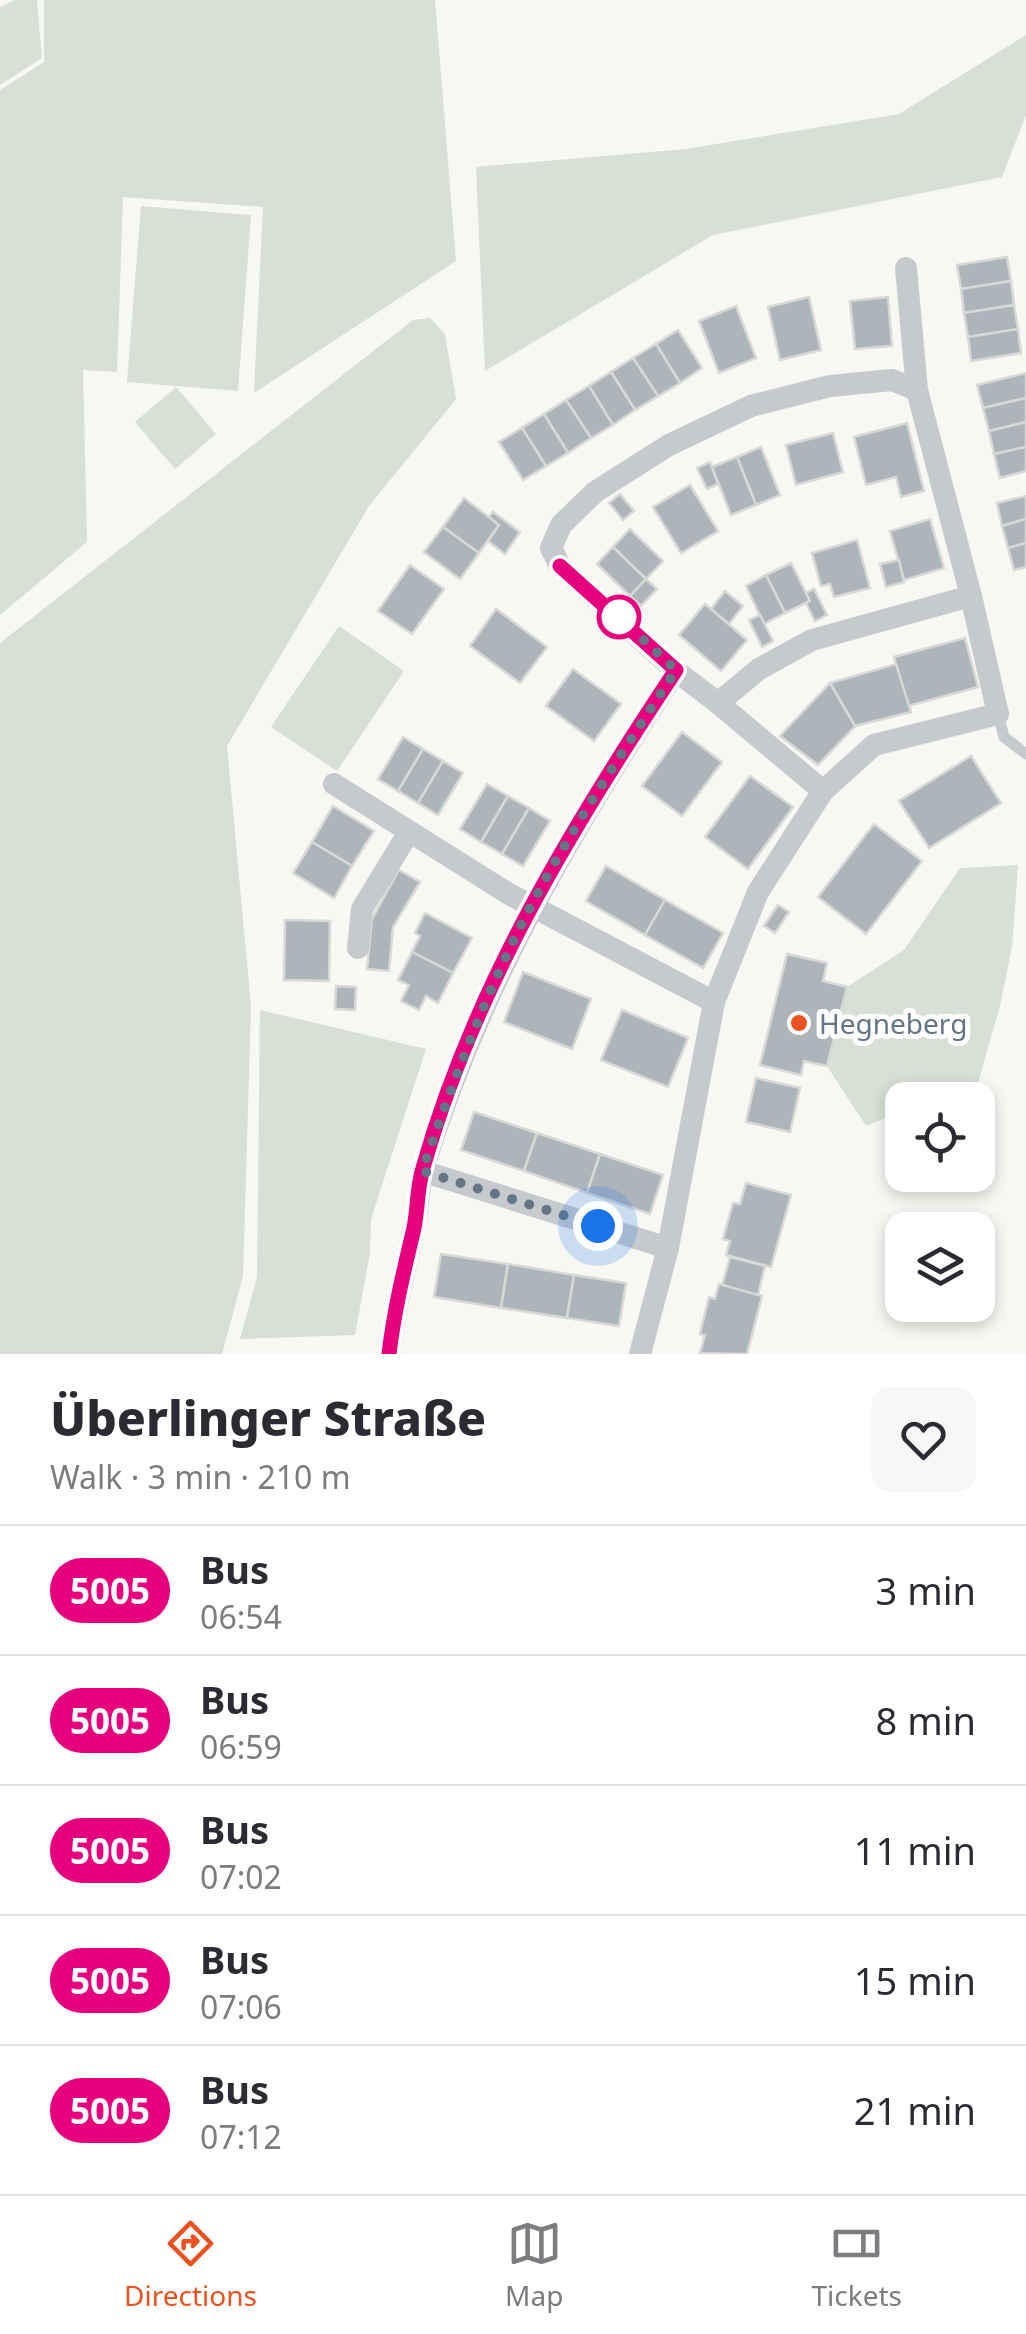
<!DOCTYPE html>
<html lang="en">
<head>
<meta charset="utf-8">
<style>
  :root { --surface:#fff; --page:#f7f7f7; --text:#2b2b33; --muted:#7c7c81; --line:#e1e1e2; --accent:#eb521f }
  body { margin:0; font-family:"Noto Sans",sans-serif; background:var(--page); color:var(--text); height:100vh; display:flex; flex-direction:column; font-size:38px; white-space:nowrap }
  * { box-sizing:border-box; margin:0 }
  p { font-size:32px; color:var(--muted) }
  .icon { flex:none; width:55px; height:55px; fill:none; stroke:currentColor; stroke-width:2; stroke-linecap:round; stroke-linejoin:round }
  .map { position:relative; height:1354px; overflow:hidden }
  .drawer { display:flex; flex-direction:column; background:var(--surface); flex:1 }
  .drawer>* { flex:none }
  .badge { padding:0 20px; border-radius:32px; font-size:35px; line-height:65px }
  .buttons { position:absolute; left:885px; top:1082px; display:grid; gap:20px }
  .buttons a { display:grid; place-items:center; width:110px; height:110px; border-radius:20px; background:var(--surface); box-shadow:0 5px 15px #0003; font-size:50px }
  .you { position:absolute; width:50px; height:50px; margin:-25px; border:8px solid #fff; border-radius:50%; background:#1a73e8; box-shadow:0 0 0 15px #1a73e833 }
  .map>.badge { position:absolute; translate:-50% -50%; box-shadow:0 0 0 5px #fff }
  .round { display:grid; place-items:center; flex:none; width:105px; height:105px; border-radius:20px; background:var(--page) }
  .overview { display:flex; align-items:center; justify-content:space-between; height:170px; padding:0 50px }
  h1 { font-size:48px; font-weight:800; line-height:75px }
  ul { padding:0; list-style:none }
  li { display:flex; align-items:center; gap:30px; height:130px; padding:0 50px; border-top:2px solid var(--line) }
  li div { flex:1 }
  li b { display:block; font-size:38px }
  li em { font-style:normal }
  li .badge { min-width:110px; font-weight:700; text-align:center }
  .tabs { display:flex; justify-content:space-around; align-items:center; height:140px; border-top:2px solid var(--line); background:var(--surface); font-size:28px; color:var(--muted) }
  .tabs a { display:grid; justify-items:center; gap:5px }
  .tabs .current { color:var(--accent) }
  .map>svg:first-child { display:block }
  .green { fill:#d8dfd4 }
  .building { fill:#adb5bb; stroke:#d8d8d6; stroke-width:2.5 }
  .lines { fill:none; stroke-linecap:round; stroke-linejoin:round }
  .service { stroke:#c6cacd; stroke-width:11 }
  .minor { stroke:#c6cacd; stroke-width:22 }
  .line-casing { stroke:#fff; stroke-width:22 }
  .line { stroke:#e6007e; stroke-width:15 }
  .walk { stroke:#647686; stroke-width:10; stroke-dasharray:0 18 }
  .stop-dot { fill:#fff; stroke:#e6007e; stroke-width:5 }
  .poi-dot { fill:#eb521f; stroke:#fff; stroke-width:4 }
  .labels { text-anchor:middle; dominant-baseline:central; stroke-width:10; stroke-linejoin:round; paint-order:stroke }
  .poi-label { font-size:28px; fill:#647686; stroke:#fff; text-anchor:start }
</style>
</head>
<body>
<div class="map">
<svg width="1026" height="1354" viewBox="0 0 1026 1354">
  <rect width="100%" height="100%" fill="#f7f7f3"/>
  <g class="green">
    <path d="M 15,0 L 37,0 L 42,58 L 0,85 L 0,7 Z"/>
    <path d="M 44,0 L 435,0 L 456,261 L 254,393 L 263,207 L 123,197 L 117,372 L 83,370 L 87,542 L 0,615 L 0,90 L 44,62 Z"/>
    <path d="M 1026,35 L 1026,115 L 1002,177 L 713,235 L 485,371 L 476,167 L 686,149 L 899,114 Z"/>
    <path d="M 141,206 L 251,215 L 238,391 L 127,382 Z"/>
    <path d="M 430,318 L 445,334 L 456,399 L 369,506 L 227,746 L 251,1006 L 243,1276 L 222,1354 L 0,1354 L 0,643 L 413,320 Z"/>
    <path d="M 176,387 L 216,434 L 175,469 L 135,422 Z"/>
    <path d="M 339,626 L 404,671 L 337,771 L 271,727 Z"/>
    <path d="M 1018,865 L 1012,947 L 1000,1006 L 973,1100 L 902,1100 L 902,1111 L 866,1126 L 827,1066 L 847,987 L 904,950 L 960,868 Z"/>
    <path d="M 260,1010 L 426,1049 L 371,1219 L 370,1253 L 355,1335 L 240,1339 L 257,1277 Z"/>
  </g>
  <g class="building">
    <path d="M 1007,257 L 1011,281 L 961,289 L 957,265 Z"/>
    <path d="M 1011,281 L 1014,305 L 964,313 L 961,289 Z"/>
    <path d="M 809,297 L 821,350 L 780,360 L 768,307 Z"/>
    <path d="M 888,297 L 892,346 L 855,349 L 850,301 Z"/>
    <path d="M 1014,305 L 1018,329 L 968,337 L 964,313 Z"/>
    <path d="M 736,306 L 756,358 L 719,373 L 699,321 Z"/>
    <path d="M 1018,329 L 1021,353 L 971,361 L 968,337 Z"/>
    <path d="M 678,330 L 702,368 L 680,383 L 656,344 Z"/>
    <path d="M 656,344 L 680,383 L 658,396 L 633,358 Z"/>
    <path d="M 633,358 L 658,396 L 635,410 L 611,372 Z"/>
    <path d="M 611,372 L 635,410 L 613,425 L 589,386 Z"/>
    <path d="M 1026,373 L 1026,398 L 983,408 L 977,385 Z"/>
    <path d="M 589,386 L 613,425 L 591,438 L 566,400 Z"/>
    <path d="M 1026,398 L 1026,422 L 989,431 L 983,408 Z"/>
    <path d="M 566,400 L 591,438 L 568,453 L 544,414 Z"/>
    <path d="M 544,414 L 568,453 L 546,466 L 522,428 Z"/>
    <path d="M 1026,422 L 1026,447 L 994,454 L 989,431 Z"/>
    <path d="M 907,423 L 924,491 L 901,497 L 896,477 L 866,485 L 854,437 Z"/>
    <path d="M 522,428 L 546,466 L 523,480 L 499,442 Z"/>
    <path d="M 833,433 L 843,472 L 796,485 L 786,445 Z"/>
    <path d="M 761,447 L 780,495 L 756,505 L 737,457 Z"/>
    <path d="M 1026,447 L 1026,471 L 1000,478 L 994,454 Z"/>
    <path d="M 737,457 L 756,505 L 731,515 L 712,467 Z"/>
    <path d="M 710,462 L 718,484 L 707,489 L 697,468 Z"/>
    <path d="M 690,485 L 718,531 L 681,553 L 653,507 Z"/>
    <path d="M 620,494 L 634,511 L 623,520 L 609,503 Z"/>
    <path d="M 1026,496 L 1026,519 L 1002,526 L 997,503 Z"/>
    <path d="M 464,498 L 499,525 L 479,553 L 443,527 Z"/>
    <path d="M 493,512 L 520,532 L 505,554 L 488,541 L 499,525 L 489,517 Z"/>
    <path d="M 930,519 L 944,568 L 904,580 L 890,531 Z"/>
    <path d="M 1026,519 L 1026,543 L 1008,548 L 1002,526 Z"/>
    <path d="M 443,527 L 479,553 L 460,579 L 424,552 Z"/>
    <path d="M 630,529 L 663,561 L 646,579 L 613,547 Z"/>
    <path d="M 857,540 L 870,588 L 834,597 L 830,584 L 821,586 L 812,553 Z"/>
    <path d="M 1026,543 L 1026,567 L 1014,570 L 1008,548 Z"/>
    <path d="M 613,547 L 646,579 L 630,596 L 597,564 Z"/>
    <path d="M 899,560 L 904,582 L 886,587 L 880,564 Z"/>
    <path d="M 791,563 L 810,601 L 785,613 L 766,575 Z"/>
    <path d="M 410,565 L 444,589 L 412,634 L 378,611 Z"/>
    <path d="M 766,575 L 785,613 L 764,624 L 746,586 Z"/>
    <path d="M 646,579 L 657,589 L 641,606 L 630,596 Z"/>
    <path d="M 814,589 L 827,615 L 815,621 L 806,603 L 810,601 L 806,593 Z"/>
    <path d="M 725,591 L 743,606 L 729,624 L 711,609 Z"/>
    <path d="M 705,604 L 747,640 L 721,671 L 679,635 Z"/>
    <path d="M 496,609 L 547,647 L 520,683 L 470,646 Z"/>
    <path d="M 760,615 L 773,641 L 762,647 L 749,620 Z"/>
    <path d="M 965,638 L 978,687 L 908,706 L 894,657 Z"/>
    <path d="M 896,664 L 911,712 L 855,726 L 830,683 Z"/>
    <path d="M 573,669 L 621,704 L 594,741 L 546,706 Z"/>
    <path d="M 830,683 L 855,726 L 818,765 L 780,736 Z"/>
    <path d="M 682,732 L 722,762 L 682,816 L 642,786 Z"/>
    <path d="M 403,737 L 423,749 L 398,791 L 378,779 Z"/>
    <path d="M 423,749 L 443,761 L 418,803 L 398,791 Z"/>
    <path d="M 971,756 L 1001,803 L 929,848 L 899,801 Z"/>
    <path d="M 443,761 L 463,773 L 438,815 L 418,803 Z"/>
    <path d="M 750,776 L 793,807 L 748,869 L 705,837 Z"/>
    <path d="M 487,784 L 508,796 L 481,842 L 460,829 Z"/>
    <path d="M 508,796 L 529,808 L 502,854 L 481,842 Z"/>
    <path d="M 333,806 L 374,831 L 352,866 L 312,842 Z"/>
    <path d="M 529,808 L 550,821 L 523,866 L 502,854 Z"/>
    <path d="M 874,824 L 922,861 L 866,934 L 818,897 Z"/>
    <path d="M 312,842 L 352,866 L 334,898 L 293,873 Z"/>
    <path d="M 606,866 L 665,900 L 645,935 L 586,901 Z"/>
    <path d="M 399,870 L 420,882 L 393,927 L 389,971 L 367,969 L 372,919 Z"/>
    <path d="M 665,900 L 723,933 L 703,968 L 645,935 Z"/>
    <path d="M 778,905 L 789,912 L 775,933 L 764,926 Z"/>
    <path d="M 425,913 L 472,938 L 453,973 L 412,952 L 420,936 L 415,933 Z"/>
    <path d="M 285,920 L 330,921 L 329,981 L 284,980 Z"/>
    <path d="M 412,952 L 453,973 L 438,1003 L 426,996 L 419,1010 L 401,1001 L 409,985 L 398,980 Z"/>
    <path d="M 787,954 L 827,963 L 823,981 L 847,987 L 827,1066 L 804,1061 L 801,1075 L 760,1065 Z"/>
    <path d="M 523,972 L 591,999 L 572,1049 L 504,1022 Z"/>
    <path d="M 336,986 L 356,987 L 355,1010 L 335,1009 Z"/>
    <path d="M 622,1010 L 688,1038 L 668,1087 L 601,1060 Z"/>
    <path d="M 756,1078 L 800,1088 L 790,1132 L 746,1122 Z"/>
    <path d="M 474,1112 L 537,1133 L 524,1171 L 461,1150 Z"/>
    <path d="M 537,1133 L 600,1154 L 587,1193 L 524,1171 Z"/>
    <path d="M 600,1154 L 663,1175 L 650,1214 L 587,1193 Z"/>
    <path d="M 746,1183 L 791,1195 L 771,1267 L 726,1255 L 730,1241 L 723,1239 L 733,1203 L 740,1204 Z"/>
    <path d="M 441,1254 L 508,1264 L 501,1308 L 434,1297 Z"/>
    <path d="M 730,1257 L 765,1266 L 758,1295 L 722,1286 Z"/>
    <path d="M 508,1264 L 574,1275 L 567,1318 L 501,1308 Z"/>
    <path d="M 574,1275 L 626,1283 L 619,1326 L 567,1318 Z"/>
    <path d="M 719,1284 L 762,1296 L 747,1354 L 700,1353 L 705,1335 L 700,1334 L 709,1297 L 715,1299 Z"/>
  </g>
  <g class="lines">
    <path class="service" d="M 998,714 L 1004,737 L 1026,754"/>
    <g class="minor">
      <path d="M 676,671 L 718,703 L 759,669 L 812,640 L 971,596 L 917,390"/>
      <path d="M 718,703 L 823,791 L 874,745 L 998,714 L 971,596"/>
      <path d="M 334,784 L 509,894 L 714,1002"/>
      <path d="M 358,948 L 362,909 L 409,832"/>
      <path d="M 422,1171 L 668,1248"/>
      <path d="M 389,1354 C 394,1311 405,1269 414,1227 C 419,1207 418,1185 424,1166 C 480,984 572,828 676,671 L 560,566 L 551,548 L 561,525 L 595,492 L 669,445 L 751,406 L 830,386 L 892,380 L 917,390 L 906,268"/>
      <path d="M 640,1354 L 668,1248 L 714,1002 L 758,892 L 823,791"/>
    </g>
  </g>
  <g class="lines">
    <g class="line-casing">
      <path id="line" d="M 389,1354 C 394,1311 404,1270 414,1228 C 418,1208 417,1187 423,1168 C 474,987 573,825 676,670 L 560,566"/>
    </g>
    <use href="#line" class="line"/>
    <path class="walk" d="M 598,1226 L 422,1171 C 454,1080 487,989 532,904 C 575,823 626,747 676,670 L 619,617"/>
  </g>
  <circle class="stop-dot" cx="619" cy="617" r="20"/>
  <circle class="poi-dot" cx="799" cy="1023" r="10"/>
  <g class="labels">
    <g class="poi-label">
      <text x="819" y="1023">Hegneberg</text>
    </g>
  </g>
</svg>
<div class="buttons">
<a><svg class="icon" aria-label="locate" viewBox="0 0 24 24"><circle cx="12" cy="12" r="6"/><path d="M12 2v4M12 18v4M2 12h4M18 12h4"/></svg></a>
<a><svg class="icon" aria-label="layers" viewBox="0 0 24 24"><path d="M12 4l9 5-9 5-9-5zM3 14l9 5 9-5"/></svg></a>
</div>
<div class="you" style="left:598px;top:1226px"></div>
</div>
<section class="drawer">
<div class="overview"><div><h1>Überlinger Straße</h1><p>Walk · 3 min · 210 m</p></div><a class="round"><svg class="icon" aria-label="heart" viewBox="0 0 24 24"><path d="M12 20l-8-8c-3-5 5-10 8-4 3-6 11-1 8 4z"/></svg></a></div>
<ul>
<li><span class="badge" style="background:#e6007e;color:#fff">5005</span><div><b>Bus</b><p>06:54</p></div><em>3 min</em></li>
<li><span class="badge" style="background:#e6007e;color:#fff">5005</span><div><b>Bus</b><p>06:59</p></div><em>8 min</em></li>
<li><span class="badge" style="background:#e6007e;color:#fff">5005</span><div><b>Bus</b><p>07:02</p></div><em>11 min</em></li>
<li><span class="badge" style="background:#e6007e;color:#fff">5005</span><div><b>Bus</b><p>07:06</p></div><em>15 min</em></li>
<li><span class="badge" style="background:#e6007e;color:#fff">5005</span><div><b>Bus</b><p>07:12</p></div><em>21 min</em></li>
</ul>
</section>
<nav class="tabs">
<a class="current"><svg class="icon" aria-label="directions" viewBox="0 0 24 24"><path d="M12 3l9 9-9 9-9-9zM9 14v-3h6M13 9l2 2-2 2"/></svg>Directions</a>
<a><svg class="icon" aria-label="map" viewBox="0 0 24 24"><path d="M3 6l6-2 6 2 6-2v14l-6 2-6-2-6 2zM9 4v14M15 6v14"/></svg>Map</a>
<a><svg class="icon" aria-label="tickets" viewBox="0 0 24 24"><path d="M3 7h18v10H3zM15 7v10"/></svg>Tickets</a>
</nav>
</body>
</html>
